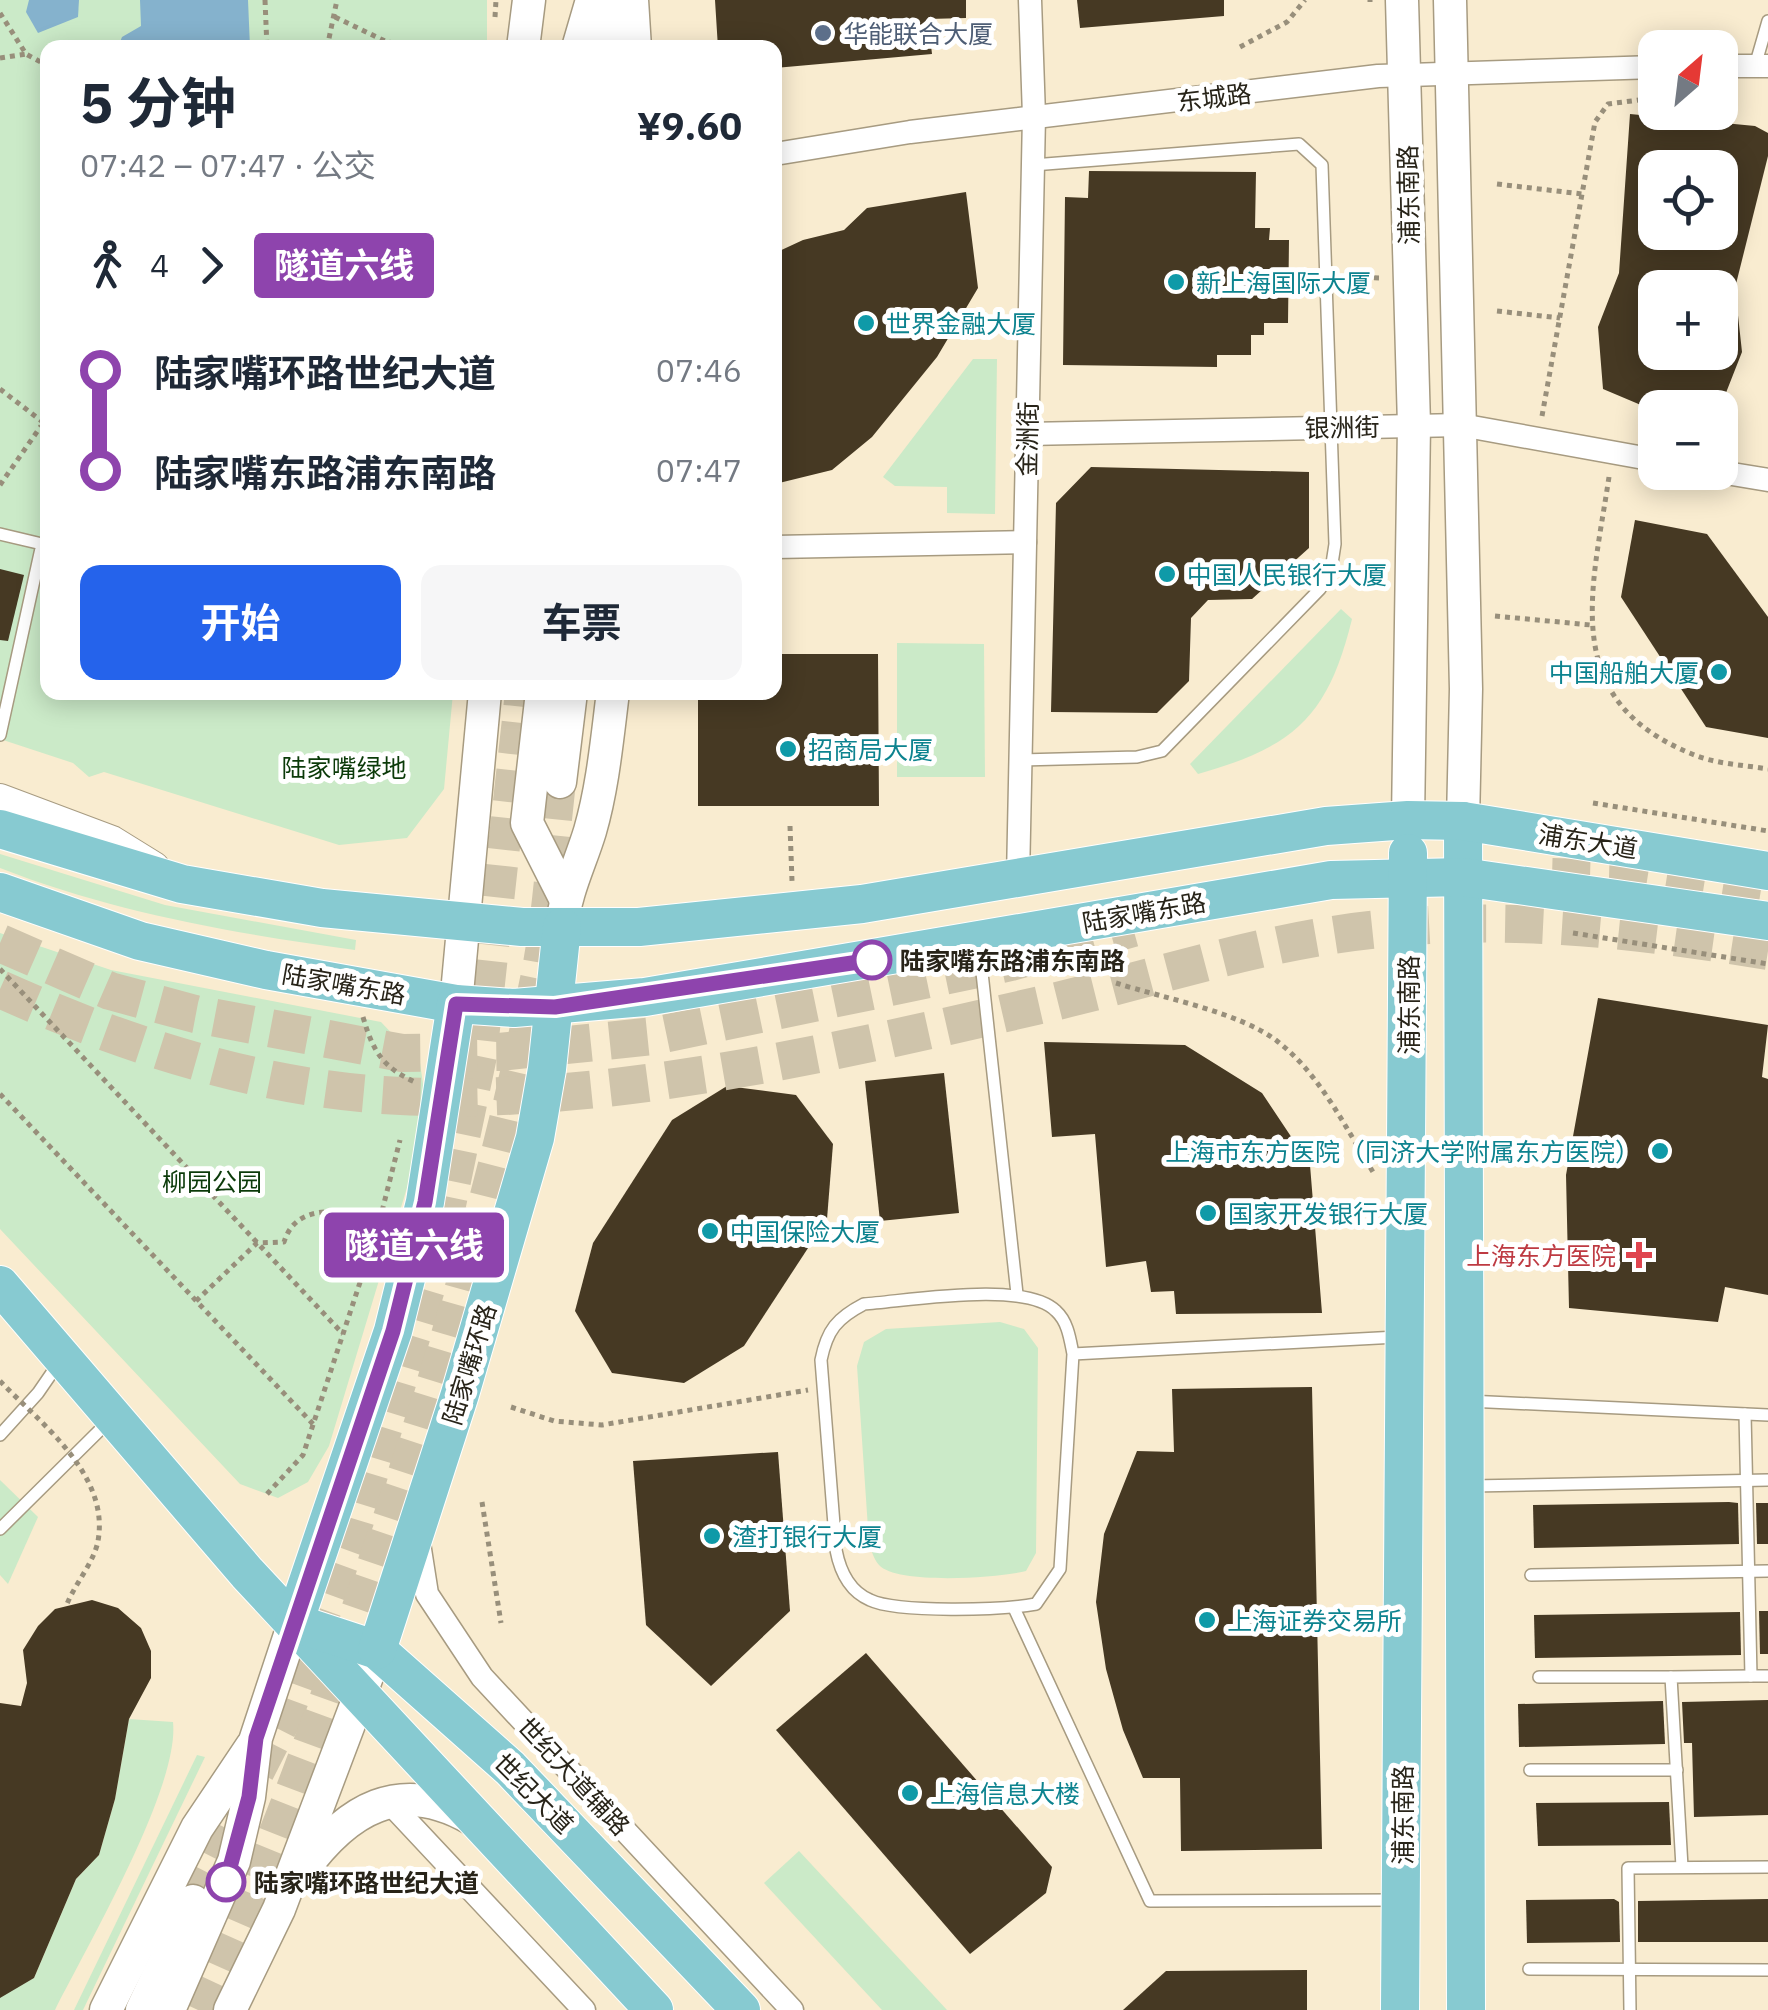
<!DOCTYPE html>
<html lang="zh">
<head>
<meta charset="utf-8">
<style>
  :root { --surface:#fff; --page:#f6f6f7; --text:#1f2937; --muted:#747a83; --accent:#2563eb }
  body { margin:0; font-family:"IBM Plex Sans","Noto Sans SC",sans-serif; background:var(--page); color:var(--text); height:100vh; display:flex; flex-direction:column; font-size:38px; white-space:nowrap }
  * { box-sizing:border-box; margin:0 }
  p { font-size:32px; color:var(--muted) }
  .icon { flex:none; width:55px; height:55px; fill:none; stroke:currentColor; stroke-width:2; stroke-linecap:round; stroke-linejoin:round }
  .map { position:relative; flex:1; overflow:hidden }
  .side { position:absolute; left:40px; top:40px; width:742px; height:660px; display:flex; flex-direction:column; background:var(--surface); border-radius:20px; box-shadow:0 5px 25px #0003 }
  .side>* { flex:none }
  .badge { padding:0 20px; border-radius:8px; font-size:35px; line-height:65px }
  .needle { width:65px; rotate:28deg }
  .controls { position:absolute; left:1638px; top:30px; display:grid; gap:20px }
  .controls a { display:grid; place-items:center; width:100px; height:100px; border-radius:20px; background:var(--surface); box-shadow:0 5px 25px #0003; font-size:50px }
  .map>.badge { position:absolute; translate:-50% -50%; box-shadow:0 0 0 5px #fff }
  .legs { display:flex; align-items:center; gap:15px; height:110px; padding:0 40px; font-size:32px }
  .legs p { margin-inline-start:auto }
  .overview { display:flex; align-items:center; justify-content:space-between; height:170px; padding:0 40px }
  h1 { font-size:55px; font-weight:700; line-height:75px }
  .cta { display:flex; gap:20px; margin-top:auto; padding:20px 40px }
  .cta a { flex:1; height:115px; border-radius:20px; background:var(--accent); color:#fff; font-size:40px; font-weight:700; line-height:115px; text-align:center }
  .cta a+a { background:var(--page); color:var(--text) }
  ul { padding:0 40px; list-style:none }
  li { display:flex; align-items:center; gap:35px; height:100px; font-size:38px }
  li i { display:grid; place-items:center; width:15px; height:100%; margin:0 12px; background:currentColor }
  li i::after { content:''; width:25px; height:25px; margin:-12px; border:8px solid; border-radius:50%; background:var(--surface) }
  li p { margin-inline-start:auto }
  li:first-child i { background:linear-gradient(#0000 50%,currentColor 0) }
  li:last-child i { background:linear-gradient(currentColor 50%,#0000 0) }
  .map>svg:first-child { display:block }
  .green { fill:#cbeac8 }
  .water { fill:#85b2cd }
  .building { fill:#463923; fill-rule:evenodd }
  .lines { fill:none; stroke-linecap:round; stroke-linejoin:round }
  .secondary-tunnel { stroke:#cfc4ab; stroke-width:32; stroke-dasharray:32 16; stroke-linecap:butt }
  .primary-tunnel { stroke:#cfc4ab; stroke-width:38; stroke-dasharray:38 19; stroke-linecap:butt }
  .service-casing { stroke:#a79b81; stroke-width:14 }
  .minor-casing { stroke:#a79b81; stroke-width:25 }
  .tertiary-casing { stroke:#a79b81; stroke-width:32 }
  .secondary-casing { stroke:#a79b81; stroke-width:35 }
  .primary-casing { stroke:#fff; stroke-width:40 }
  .path { stroke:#988f7b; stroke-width:5; stroke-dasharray:5 5; stroke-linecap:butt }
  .service { stroke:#fff; stroke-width:11 }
  .minor { stroke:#fff; stroke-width:22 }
  .tertiary { stroke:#fff; stroke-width:30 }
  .secondary { stroke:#fff; stroke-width:32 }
  .primary { stroke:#87cad1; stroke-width:38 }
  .path-bridge { stroke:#988f7b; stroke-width:5; stroke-dasharray:5 5; stroke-linecap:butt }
  .line-1-casing { stroke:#fff; stroke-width:22 }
  .line-1 { stroke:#8e44ad; stroke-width:15 }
  .service-dot { fill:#5c6f8a; stroke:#fff; stroke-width:4 }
  .culture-dot { fill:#0f9aa8; stroke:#fff; stroke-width:4 }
  .stop-1-dot { fill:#fff; stroke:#8e44ad; stroke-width:5 }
  .health-dot { fill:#e0444e; stroke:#fff; stroke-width:4 }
  .labels { text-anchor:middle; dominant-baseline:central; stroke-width:10; stroke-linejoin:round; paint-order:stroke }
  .service-label { font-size:25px; fill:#4e5e75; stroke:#fff; text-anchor:start }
  .street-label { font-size:25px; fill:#282419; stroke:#fff }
  .culture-label { font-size:25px; fill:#0d838f; stroke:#fff; text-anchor:start }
  .park-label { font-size:25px; fill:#0b3a09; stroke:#fff }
  .stop-label { font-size:25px; font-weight:bold; fill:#282419; stroke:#fff; text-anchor:start }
  .health-label { font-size:25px; fill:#be3a42; stroke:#fff; text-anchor:end }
</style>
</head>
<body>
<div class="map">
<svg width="1768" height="2010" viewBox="0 0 1768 2010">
  <rect width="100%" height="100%" fill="#f9ecd0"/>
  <g class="green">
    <path d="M 0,0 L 487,0 L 487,47 L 48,48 L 48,692 L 453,693 L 444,789 L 407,838 L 339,845 L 104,772 L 89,777 L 73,763 L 0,739 Z"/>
    <path d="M 973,359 L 997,359 L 995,514 L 947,513 L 947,487 L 895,486 L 883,477 Z"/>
    <path d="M 1341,609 L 1352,619 C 1328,717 1294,747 1198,774 L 1190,764 Z"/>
    <path d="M 897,643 L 984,644 L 985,777 L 897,777 Z"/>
    <path d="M 0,854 L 165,905 L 356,940 L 355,950 C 236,934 112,912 0,868 Z"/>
    <path d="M 0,933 L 111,970 L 381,1022 L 420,1063 L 425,1098 L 415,1161 L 329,1446 L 308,1482 L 278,1498 L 240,1484 L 0,1229 Z"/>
    <path d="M 1000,1322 L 1024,1329 L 1038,1348 L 1036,1553 L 1026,1571 C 999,1578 897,1585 879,1565 C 874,1560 871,1549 869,1543 L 857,1366 L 864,1342 L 886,1329 Z"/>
    <path d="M 0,1480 L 38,1517 L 8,1584 L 0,1575 Z"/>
    <path d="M 129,1719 L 173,1722 C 180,1787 87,1946 55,2010 L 0,2010 L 0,1997 L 34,1978 L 76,1879 L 99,1855 L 115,1799 Z"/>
    <path d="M 197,1755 L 205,1757 L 83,2010 L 74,2010 Z"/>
    <path d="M 799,1851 L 947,2010 L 882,2010 L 764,1883 Z"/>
  </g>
  <g class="water">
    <path d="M 29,0 L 79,0 L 78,17 L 38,33 L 26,12 Z"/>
    <path d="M 140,0 L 248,0 L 250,47 L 118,47 L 122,37 L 141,26 Z"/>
  </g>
  <g class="building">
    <path d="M 715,0 L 966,0 L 966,18 L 928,19 L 932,54 L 775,68 L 775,48 L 718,48 Z"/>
    <path d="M 1077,0 L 1224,0 L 1224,16 L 1080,28 Z"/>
    <path d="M 1630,114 L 1755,126 L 1768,133 L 1768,156 L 1735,288 L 1742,352 L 1720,408 L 1648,408 L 1603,389 L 1598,327 L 1619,273 ZM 1655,168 L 1720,168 L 1720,232 L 1655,232 ZM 1655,288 L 1720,288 L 1720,352 L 1655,352 Z"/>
    <path d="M 1089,171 L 1256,172 L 1255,228 L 1270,228 L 1269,240 L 1289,240 L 1288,323 L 1264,323 L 1264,335 L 1251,335 L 1251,355 L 1217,355 L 1217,367 L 1063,365 L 1065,197 L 1088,198 Z"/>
    <path d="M 966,192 L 978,288 L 937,357 L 872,437 L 832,470 L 775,484 L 775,253 L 803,240 L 844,230 L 867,208 Z"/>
    <path d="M 1091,467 L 1309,472 L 1309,548 L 1252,599 L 1208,600 L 1191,618 L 1189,681 L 1157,713 L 1051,712 L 1056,503 Z"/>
    <path d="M 1635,520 L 1707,534 L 1768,617 L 1768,738 L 1706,727 L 1621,597 Z"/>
    <path d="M 0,569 L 24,575 L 8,641 L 0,640 Z"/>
    <path d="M 775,654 L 878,654 L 879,806 L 698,806 L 698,692 L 775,692 Z"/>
    <path d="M 1598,998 L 1768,1025 L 1762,1077 L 1768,1079 L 1768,1295 L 1725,1287 L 1718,1322 L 1569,1308 L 1566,1175 Z"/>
    <path d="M 1044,1042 L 1185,1045 L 1262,1093 L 1310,1165 L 1322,1313 L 1176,1314 L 1174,1291 L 1151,1292 L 1146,1261 L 1106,1267 L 1095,1134 L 1052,1137 Z"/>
    <path d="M 944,1073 L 959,1213 L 880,1221 L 865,1081 Z"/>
    <path d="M 727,1086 L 796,1095 L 833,1144 L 827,1219 L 744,1346 L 684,1383 L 612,1373 L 575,1311 L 593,1243 L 672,1120 Z"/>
    <path d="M 1312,1387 L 1322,1849 L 1181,1851 L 1180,1778 L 1143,1778 L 1123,1730 L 1106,1669 L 1096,1602 L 1104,1534 L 1137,1451 L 1174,1452 L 1172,1389 Z"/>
    <path d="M 778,1452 L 790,1611 L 711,1686 L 646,1625 L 633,1461 Z"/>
    <path d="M 1729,1502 L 1738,1503 L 1739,1544 L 1534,1548 L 1533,1505 Z"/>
    <path d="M 1756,1503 L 1768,1503 L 1768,1544 L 1757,1544 Z"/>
    <path d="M 92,1600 L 118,1608 L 141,1628 L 151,1651 L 151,1678 L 129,1719 L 115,1799 L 99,1855 L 76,1879 L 34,1978 L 0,1998 L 0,1703 L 21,1706 L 27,1683 L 23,1650 L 38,1626 L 55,1609 Z"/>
    <path d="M 1759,1611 L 1768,1611 L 1768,1654 L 1760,1654 Z"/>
    <path d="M 1740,1612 L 1741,1655 L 1535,1658 L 1534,1615 Z"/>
    <path d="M 866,1653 L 1052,1867 L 1046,1893 L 970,1954 L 776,1730 Z"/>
    <path d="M 1768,1700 L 1768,1815 L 1694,1817 L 1692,1743 L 1684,1743 L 1682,1702 Z"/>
    <path d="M 1663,1701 L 1665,1744 L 1519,1747 L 1518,1704 Z"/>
    <path d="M 1669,1802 L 1671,1845 L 1538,1846 L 1536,1803 Z"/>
    <path d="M 1614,1899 L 1619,1902 L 1620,1942 L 1527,1943 L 1526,1900 Z"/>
    <path d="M 1768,1899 L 1768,1942 L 1638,1942 L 1638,1901 Z"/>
    <path d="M 1307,1970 L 1307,2010 L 1123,2010 L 1166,1971 Z"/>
  </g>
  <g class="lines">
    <g class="secondary-tunnel">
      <path d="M 193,1901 L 287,1716 L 358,1521 L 440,1253 L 481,1056 L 521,692"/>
      <path d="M 198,2010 C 258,1885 306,1755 352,1624 C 427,1414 491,1203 535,984 C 549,918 552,849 560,782"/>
    </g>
    <g class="primary-tunnel">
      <path d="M 1552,877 L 1623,879 L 1768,902"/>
      <path d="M 0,943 L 110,991 L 195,1014 L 402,1053 L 499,1052 L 654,1036 L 1011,962 L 1133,928"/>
      <path d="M 0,989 C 125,1045 263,1090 401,1096 C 605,1106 836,1052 1036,1006 C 1151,980 1263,940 1380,929 C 1511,915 1639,930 1768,951"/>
    </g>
    <g class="service-casing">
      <g id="service">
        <path d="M 1755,66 L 1768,21"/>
        <path d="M 0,534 L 42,544 L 0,735"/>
        <path d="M 1021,760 L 1137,757 L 1162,751 L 1320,589 L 1331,570 L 1335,544 L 1322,165 L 1299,144 L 1033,165"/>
        <path d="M 979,945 L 1017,1294"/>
        <path d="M 1073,1354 L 1060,1569 L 1036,1604 C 1004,1610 897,1613 870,1600 C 849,1591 840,1571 836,1550 L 821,1360 C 827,1330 837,1318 864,1304 C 908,1301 1025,1280 1056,1311 C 1068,1322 1070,1339 1073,1354 L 1397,1337"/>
        <path d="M 1468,1401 L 1768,1415"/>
        <path d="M 1745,1414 L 1751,1676 L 1768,1676"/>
        <path d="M 0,1435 L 38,1393 L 60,1361"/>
        <path d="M 1472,1486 L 1768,1480"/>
        <path d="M 0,1529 L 111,1419"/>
        <path d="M 1531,1575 L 1768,1571"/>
        <path d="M 1014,1608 L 1150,1901 L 1397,1900"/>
        <path d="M 1539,1677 L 1671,1677"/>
        <path d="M 1530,1770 L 1677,1770"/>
        <path d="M 1682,1867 L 1671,1677 L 1751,1676"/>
        <path d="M 1529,1969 L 1768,1970"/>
        <path d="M 1630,2010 L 1628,1868 L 1768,1867"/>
      </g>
    </g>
    <g class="minor-casing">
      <g id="minor">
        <path d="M 1720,66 L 1768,66"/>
        <path d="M 775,154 L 910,132 L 1378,76 L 1655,67"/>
        <path d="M 1027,434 L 1461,425 L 1655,460"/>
        <path d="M 1720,472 L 1768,480"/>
        <path d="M 775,547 L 1025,542"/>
        <path d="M 1018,878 L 1034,116 L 1030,0"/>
        <path d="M 419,1543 L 427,1594 L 482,1677 L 792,2010"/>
        <path d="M 389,1802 L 584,2010"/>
      </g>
    </g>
    <g class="tertiary-casing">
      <path id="tertiary" d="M 0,799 L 112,841 L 154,867"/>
    </g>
    <g class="secondary-casing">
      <g id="secondary">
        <path d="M 632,0 L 635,48"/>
        <path d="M 1402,0 L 1414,425 L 1408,820"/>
        <path d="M 1450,0 L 1466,689 L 1463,821"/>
        <path d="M 523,48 L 529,0"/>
        <path d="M 578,48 L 592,0"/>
        <path d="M 605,48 L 609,0"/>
        <path d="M 542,692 L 527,823 L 565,898"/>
        <path d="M 560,782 L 571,692"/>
        <path d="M 562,927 C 565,892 580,864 590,831 C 603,786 607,739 613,692"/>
        <path d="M 456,1004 L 485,692"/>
        <path d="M 302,1871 C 347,1809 400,1777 472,1819"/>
        <path d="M 106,2010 L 197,1828 L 252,1746"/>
        <path d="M 142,2010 L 193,1901"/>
        <path d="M 169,2010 L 234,1861 L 249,1797 L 256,1738 L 294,1623"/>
        <path d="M 230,2010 L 279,1909 L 377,1650"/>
      </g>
    </g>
    <g class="primary-casing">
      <g id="primary">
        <path d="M 1463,821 L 1466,2010"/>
        <path d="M 0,829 L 182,884 L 322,908 L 522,927 L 639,927 L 862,904 L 1326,826 L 1408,820 L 1463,821 L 1768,871"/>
        <path d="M 0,892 L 140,941 L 266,970 L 456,1004 L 514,1008 L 645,997 L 1331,880 L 1463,877 L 1768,921"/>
        <path d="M 0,1285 L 247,1573 L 654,2010"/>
        <path d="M 294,1623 L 393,1331 L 425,1202 L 456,1004"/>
        <path d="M 301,1625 L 377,1650 L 510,1768 L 741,2010"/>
        <path d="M 377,1650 L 460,1394 L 535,1138 L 547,1069 L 562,927"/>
        <path d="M 1400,2010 L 1408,853"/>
      </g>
    </g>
    <g class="path">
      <path d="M 265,0 L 267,48"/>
      <path d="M 1370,0 L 1370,2"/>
      <path d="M 0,13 L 26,54 L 48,66"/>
      <path d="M 335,17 L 387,42 L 429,48"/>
      <path d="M 495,17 L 496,0"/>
      <path d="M 1240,47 L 1287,22 L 1305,0"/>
      <path d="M 327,48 L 337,0"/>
      <path d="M 0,58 L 26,54"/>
      <path d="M 1497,184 L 1582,194"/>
      <path d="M 1344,277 L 1381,278"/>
      <path d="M 1497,311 L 1560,318"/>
      <path d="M 0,389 L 48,426"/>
      <path d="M 1542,416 L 1595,122 L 1608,104 L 1655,98"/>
      <path d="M 1609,477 C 1592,591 1558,700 1692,754 C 1715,764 1744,765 1768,769"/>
      <path d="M 0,485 L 41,426"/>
      <path d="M 1495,616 L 1591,625"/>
      <path d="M 1593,803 L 1768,831"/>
      <path d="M 790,826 L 792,881"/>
      <path d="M 1573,933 L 1768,964"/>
      <path d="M 0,969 L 343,1334"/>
      <path d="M 1116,983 C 1163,998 1239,1012 1277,1041 C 1320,1074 1345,1127 1373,1172"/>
      <path d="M 363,1017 C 373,1051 382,1067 415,1082"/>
      <path d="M 0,1094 L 313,1424"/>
      <path d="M 196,1301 L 257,1243 L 284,1242 C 297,1200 344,1213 381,1215"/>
      <path d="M 511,1407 L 554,1421 L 602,1425 L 808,1390"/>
      <path d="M 267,1494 L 303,1455 L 377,1231 L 400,1140"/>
      <path d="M 482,1502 L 501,1623"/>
    </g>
    <use href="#service" class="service"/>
    <use href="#minor" class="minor"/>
    <use href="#tertiary" class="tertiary"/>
    <use href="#secondary" class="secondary"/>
    <use href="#primary" class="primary"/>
    <path class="path-bridge" d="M 0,1381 C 40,1423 110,1474 98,1541 C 94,1562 75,1584 67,1604"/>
  </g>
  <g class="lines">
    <g class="line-1-casing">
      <path id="line-1" d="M 226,1882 L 249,1797 L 256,1738 L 393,1331 L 425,1202 L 456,1004 L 555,1007 L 872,960"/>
    </g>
    <use href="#line-1" class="line-1"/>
  </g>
  <circle class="service-dot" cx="823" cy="33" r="10"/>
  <g class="culture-dot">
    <circle cx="1176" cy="282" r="10"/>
    <circle cx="866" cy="323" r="10"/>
    <circle cx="1167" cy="574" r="10"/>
    <circle cx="1719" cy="672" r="10"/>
    <circle cx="788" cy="749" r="10"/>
    <circle cx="1660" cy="1151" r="10"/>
    <circle cx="1208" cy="1213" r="10"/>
    <circle cx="710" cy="1231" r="10"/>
    <circle cx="712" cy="1536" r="10"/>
    <circle cx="1207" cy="1620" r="10"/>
    <circle cx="910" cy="1793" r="10"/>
  </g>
  <g class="stop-1-dot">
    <circle cx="872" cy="960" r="18"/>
    <circle cx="226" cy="1882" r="18"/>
  </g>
  <path class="health-dot" d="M1634 1240h10v10h10v10h-10v10h-10v-10h-10v-10h10z"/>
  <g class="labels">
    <g class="service-label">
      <text x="843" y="33">华能联合大厦</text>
    </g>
    <g class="street-label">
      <text transform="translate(1214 97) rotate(-7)">东城路</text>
      <text transform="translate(1408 195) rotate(-91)">浦东南路</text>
      <text transform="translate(1342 427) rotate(-1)">银洲街</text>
      <text transform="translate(1027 439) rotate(-89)">金洲街</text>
      <text transform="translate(1588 841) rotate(9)">浦东大道</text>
      <text transform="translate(1144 912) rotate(-10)">陆家嘴东路</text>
      <text transform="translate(344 984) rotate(10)">陆家嘴东路</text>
      <text transform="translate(1408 1005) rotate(-90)">浦东南路</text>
      <text transform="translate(469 1364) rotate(-73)">陆家嘴环路</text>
      <text transform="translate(574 1776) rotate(47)">世纪大道辅路</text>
      <text transform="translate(534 1793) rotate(45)">世纪大道</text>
      <text transform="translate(1402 1815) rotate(-90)">浦东南路</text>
    </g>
    <g class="culture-label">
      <text x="1196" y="282">新上海国际大厦</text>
      <text x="886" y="323">世界金融大厦</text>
      <text x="1187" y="574">中国人民银行大厦</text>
      <text x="1699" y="672" text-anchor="end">中国船舶大厦</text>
      <text x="808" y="749">招商局大厦</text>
      <text x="1640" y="1151" text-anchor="end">上海市东方医院（同济大学附属东方医院）</text>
      <text x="1228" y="1213">国家开发银行大厦</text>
      <text x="730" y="1231">中国保险大厦</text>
      <text x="732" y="1536">渣打银行大厦</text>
      <text x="1227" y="1620">上海证券交易所</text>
      <text x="930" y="1793">上海信息大楼</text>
    </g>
    <g class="park-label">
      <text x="344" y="767">陆家嘴绿地</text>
      <text x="212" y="1181">柳园公园</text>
    </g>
    <g class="stop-label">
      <text x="900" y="960">陆家嘴东路浦东南路</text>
      <text x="254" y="1882">陆家嘴环路世纪大道</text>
    </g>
    <g class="health-label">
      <text x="1616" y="1255">上海东方医院</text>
    </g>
  </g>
</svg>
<div class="controls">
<a><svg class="needle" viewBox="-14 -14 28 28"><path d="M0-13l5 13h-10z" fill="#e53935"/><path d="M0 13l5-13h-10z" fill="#747a83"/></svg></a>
<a><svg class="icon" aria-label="locate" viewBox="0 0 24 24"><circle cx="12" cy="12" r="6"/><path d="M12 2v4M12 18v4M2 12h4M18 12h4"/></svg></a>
<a>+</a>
<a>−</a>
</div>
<b class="badge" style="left:414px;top:1245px;background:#8e44ad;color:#fff">隧道六线</b>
<section class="side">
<div class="overview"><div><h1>5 分钟</h1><p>07:42 – 07:47 · 公交</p></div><b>¥9.60</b></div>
<div class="legs"><svg class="icon" aria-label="walk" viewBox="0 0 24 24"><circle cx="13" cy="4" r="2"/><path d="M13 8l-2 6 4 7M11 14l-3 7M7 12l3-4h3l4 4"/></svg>4<svg class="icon" aria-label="forward" viewBox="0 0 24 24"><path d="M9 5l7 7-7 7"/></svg><b class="badge" style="background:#8e44ad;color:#fff">隧道六线</b></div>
<ul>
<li><i style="color:#8e44ad"></i><b>陆家嘴环路世纪大道</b><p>07:46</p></li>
<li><i style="color:#8e44ad"></i><b>陆家嘴东路浦东南路</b><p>07:47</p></li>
</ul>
<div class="cta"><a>开始</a><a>车票</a></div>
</section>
</div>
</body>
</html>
